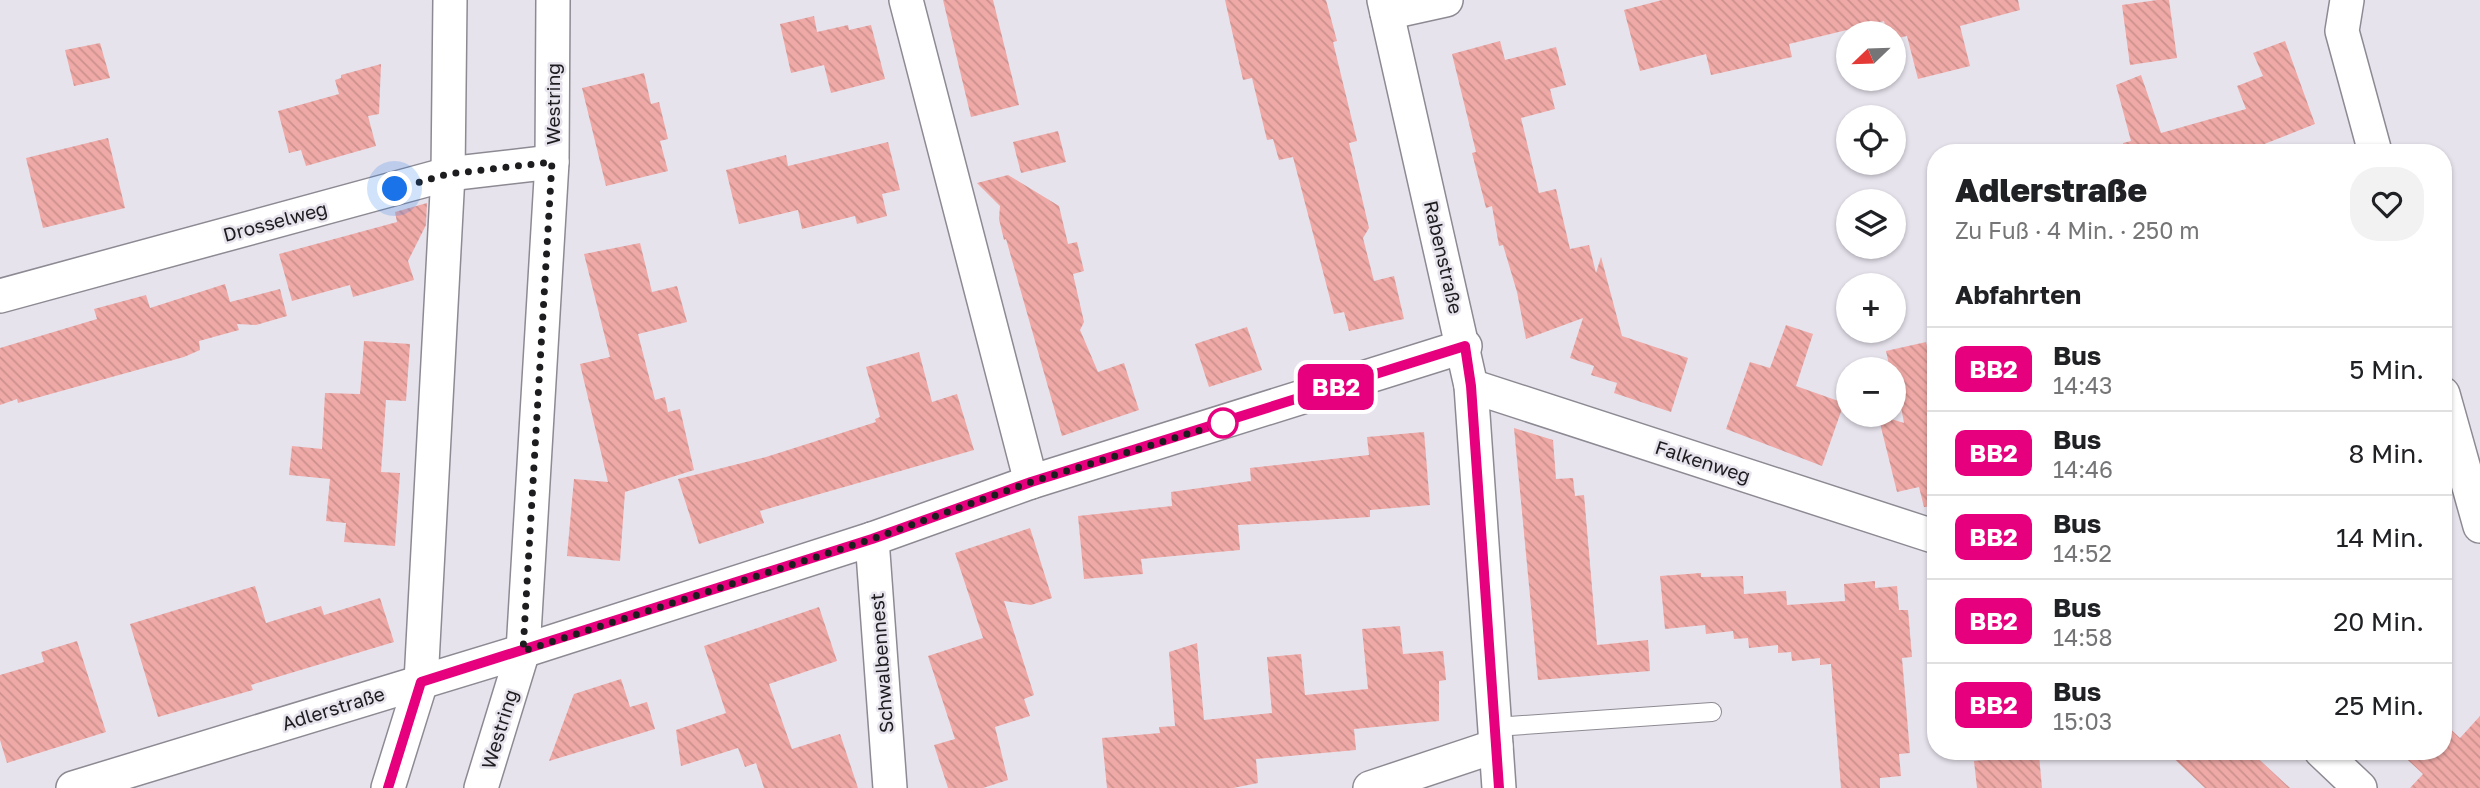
<!DOCTYPE html>
<html lang="de">
<head>
<meta charset="utf-8">
<style>
  :root { --surface:#fff; --page:#f2f2f2; --text:#202124; --muted:#757577; --line:#e0e0e0 }
  body { margin:0; font-family:"Golos Text",sans-serif; background:var(--page); color:var(--text); height:100vh; display:flex; flex-direction:column; font-size:26px; white-space:nowrap }
  * { box-sizing:border-box; margin:0 }
  p { font-size:23px; color:var(--muted) }
  .icon { flex:none; width:38px; height:38px; fill:none; stroke:currentColor; stroke-width:2; stroke-linecap:round; stroke-linejoin:round }
  .map { position:relative; flex:1; overflow:hidden }
  .drawer { position:absolute; left:1927px; top:144px; width:525px; height:616px; display:flex; flex-direction:column; background:var(--surface); border-radius:28px; box-shadow:0 2px 5px #0004 }
  .drawer>* { flex:none }
  .badge { padding:0 14px; border-radius:10px; font-size:24px; line-height:46px }
  .needle { width:46px; rotate:247deg }
  .fabs { position:absolute; left:1836px; top:21px; display:grid; gap:14px }
  .fabs a { display:grid; place-items:center; width:70px; height:70px; border-radius:50%; background:var(--surface); box-shadow:0 2px 5px #0004; font-size:35px }
  .you { position:absolute; width:35px; height:35px; margin:-18px; border:5px solid #fff; border-radius:50%; background:#1a73e8; box-shadow:0 0 0 10px #1a73e833 }
  .map>.badge { position:absolute; translate:-50% -50%; box-shadow:0 0 0 4px #fff }
  h2 { padding:0 28px; font-size:26px; line-height:63px }
  .round { display:grid; place-items:center; flex:none; width:74px; height:74px; border-radius:28px; background:var(--page) }
  .head { display:flex; align-items:center; justify-content:space-between; height:119px; padding:0 28px }
  h1 { font-size:33px; font-weight:800; line-height:52px }
  ul { padding:0; list-style:none }
  li { display:flex; align-items:center; gap:21px; height:84px; padding:0 28px; border-top:2px solid var(--line) }
  li div { flex:1 }
  li b { display:block; font-size:26px }
  li em { font-style:normal }
  li .badge { min-width:77px; font-weight:700; text-align:center }
  .map>svg:first-child { display:block }
  .building { fill:url(#building-back-hatch) }
  .lines { fill:none; stroke-linecap:round; stroke-linejoin:round }
  .lane-casing { stroke:#8d8a93; stroke-width:20 }
  .street-casing { stroke:#8d8a93; stroke-width:36 }
  .lane { stroke:#fff; stroke-width:18 }
  .street { stroke:#fff; stroke-width:33 }
  .line-casing { stroke:#fff; stroke-width:16 }
  .line { stroke:#e6007e; stroke-width:10 }
  .walk { stroke:#1d1c1f; stroke-width:7; stroke-dasharray:0 12.6 }
  .stop-dot { fill:#fff; stroke:#e6007e; stroke-width:3.5 }
  .labels { text-anchor:middle; dominant-baseline:central; stroke-width:5; stroke-linejoin:round; paint-order:stroke }
  .street-label { font-size:19px; fill:#1d1c1f; stroke:#e7e3ed }
</style>
</head>
<body>
<div class="map">
<svg width="2480" height="788" viewBox="0 0 2480 788">
  <defs>
    <pattern id="building-back-hatch" width="6" height="6" patternUnits="userSpaceOnUse" patternTransform="scale(1.75)"><rect width="6" height="6" fill="#efa9a6"/><path d="M-1 5l2 2M0 0l6 6M5-1l2 2" fill="none" stroke="#cc918e"/></pattern>
  </defs>
  <rect width="100%" height="100%" fill="#e7e3ed"/>
  <g class="building">
    <path d="M 943,0 L 993,0 L 1019,105 L 971,117 Z"/>
    <path d="M 1225,0 L 1326,0 L 1337,41 L 1333,42 L 1357,141 L 1349,143 L 1369,228 L 1363,238 L 1374,281 L 1394,276 L 1404,319 L 1349,331 L 1344,312 L 1334,314 L 1293,157 L 1279,160 L 1273,139 L 1267,140 L 1252,78 L 1243,80 Z"/>
    <path d="M 1662,0 L 2018,0 L 2020,10 L 1960,26 L 1970,66 L 1918,79 L 1907,36 L 1894,39 L 1894,33 L 1887,33 L 1884,21 L 1789,44 L 1792,57 L 1711,75 L 1706,54 L 1640,71 L 1624,10 Z"/>
    <path d="M 2157,0 L 2169,0 L 2177,58 L 2130,65 L 2122,5 Z"/>
    <path d="M 814,16 L 817,32 L 848,25 L 849,30 L 871,25 L 885,79 L 831,93 L 824,65 L 791,73 L 780,24 Z"/>
    <path d="M 1500,41 L 1505,60 L 1556,47 L 1566,85 L 1550,89 L 1555,109 L 1521,118 L 1539,193 L 1556,189 L 1570,249 L 1589,245 L 1596,273 L 1601,257 L 1622,336 L 1688,358 L 1671,412 L 1614,393 L 1617,383 L 1591,375 L 1594,366 L 1570,358 L 1583,318 L 1526,339 L 1517,292 L 1503,245 L 1499,246 L 1492,206 L 1486,208 L 1472,153 L 1476,152 L 1452,54 Z"/>
    <path d="M 2285,41 L 2315,124 L 2244,152 L 2124,152 L 2123,143 L 2131,141 L 2116,85 L 2141,75 L 2161,133 L 2246,109 L 2237,86 L 2263,76 L 2253,53 Z"/>
    <path d="M 100,43 L 110,78 L 74,86 L 65,50 Z"/>
    <path d="M 381,64 L 379,114 L 368,116 L 376,146 L 306,166 L 301,150 L 289,153 L 278,111 L 339,94 L 335,80 L 341,78 L 341,75 Z"/>
    <path d="M 644,73 L 651,104 L 659,102 L 668,139 L 660,141 L 668,171 L 606,186 L 582,88 Z"/>
    <path d="M 1058,131 L 1066,162 L 1021,173 L 1013,142 Z"/>
    <path d="M 108,138 L 125,208 L 43,228 L 26,158 Z"/>
    <path d="M 888,142 L 900,190 L 882,194 L 887,216 L 857,224 L 855,216 L 802,229 L 798,210 L 739,224 L 726,170 L 786,155 L 788,166 Z"/>
    <path d="M 1008,175 L 1059,206 L 1068,244 L 1077,242 L 1084,271 L 1073,274 L 1084,322 L 1080,330 L 1098,372 L 1124,363 L 1139,410 L 1062,436 L 1006,239 L 1004,240 L 999,219 L 1000,206 L 977,183 Z"/>
    <path d="M 427,203 L 426,225 L 408,261 L 414,280 L 353,297 L 350,285 L 292,301 L 279,254 L 397,222 L 395,212 Z"/>
    <path d="M 640,243 L 652,292 L 677,286 L 687,322 L 638,334 L 655,400 L 665,397 L 668,412 L 680,409 L 694,470 L 625,492 L 620,561 L 567,556 L 574,479 L 608,482 L 580,364 L 610,357 L 584,254 Z"/>
    <path d="M 225,284 L 230,302 L 280,289 L 287,316 L 256,325 L 237,324 L 239,330 L 199,341 L 200,350 L 184,357 L 18,403 L 17,399 L 0,405 L 0,348 L 97,319 L 94,309 L 146,295 L 150,308 Z"/>
    <path d="M 1786,325 L 1813,334 L 1796,386 L 1844,403 L 1822,466 L 1726,429 L 1750,362 L 1770,368 Z"/>
    <path d="M 1247,327 L 1262,370 L 1209,387 L 1195,344 Z"/>
    <path d="M 364,341 L 410,344 L 406,401 L 386,400 L 381,472 L 400,473 L 395,546 L 344,542 L 346,523 L 326,521 L 330,479 L 289,475 L 292,446 L 322,449 L 325,393 L 360,394 Z"/>
    <path d="M 1926,342 L 1936,381 L 1936,506 L 1924,507 L 1919,487 L 1897,492 L 1878,415 L 1904,423 L 1894,369 L 1890,369 L 1886,351 Z"/>
    <path d="M 919,352 L 932,402 L 957,394 L 974,450 L 760,511 L 764,523 L 699,544 L 678,479 L 766,457 L 876,422 L 875,419 L 880,417 L 866,367 Z"/>
    <path d="M 1514,428 L 1553,440 L 1556,479 L 1573,478 L 1575,496 L 1584,495 L 1597,645 L 1648,640 L 1650,671 L 1538,680 Z"/>
    <path d="M 1424,432 L 1430,505 L 1370,510 L 1370,517 L 1238,525 L 1240,550 L 1141,559 L 1143,574 L 1084,579 L 1078,516 L 1172,506 L 1171,492 L 1251,481 L 1250,468 L 1369,455 L 1367,437 Z"/>
    <path d="M 1030,528 L 1052,598 L 1031,605 L 1004,601 L 1034,695 L 1024,699 L 1030,716 L 995,727 L 1008,780 L 983,788 L 948,788 L 934,745 L 955,739 L 928,656 L 983,638 L 955,553 Z"/>
    <path d="M 1701,573 L 1701,577 L 1743,576 L 1744,594 L 1786,591 L 1787,605 L 1845,601 L 1844,584 L 1875,581 L 1875,588 L 1897,586 L 1899,610 L 1908,610 L 1912,657 L 1902,658 L 1910,753 L 1899,754 L 1901,776 L 1880,778 L 1880,788 L 1841,788 L 1831,664 L 1820,665 L 1820,658 L 1792,661 L 1791,652 L 1778,653 L 1778,645 L 1749,648 L 1748,638 L 1734,639 L 1733,631 L 1706,634 L 1705,625 L 1665,629 L 1660,576 Z"/>
    <path d="M 255,586 L 266,623 L 321,606 L 324,615 L 380,598 L 394,642 L 251,685 L 253,690 L 158,717 L 130,624 Z"/>
    <path d="M 819,607 L 837,661 L 769,684 L 792,749 L 840,734 L 858,788 L 764,788 L 756,763 L 745,767 L 738,748 L 681,766 L 676,730 L 726,713 L 704,646 Z"/>
    <path d="M 1400,626 L 1403,654 L 1443,651 L 1446,680 L 1439,681 L 1439,721 L 1354,729 L 1356,750 L 1256,759 L 1258,783 L 1233,788 L 1107,788 L 1102,738 L 1160,733 L 1159,727 L 1175,726 L 1169,652 L 1197,643 L 1204,720 L 1272,713 L 1267,657 L 1301,654 L 1305,695 L 1368,689 L 1362,629 Z"/>
    <path d="M 77,641 L 106,732 L 7,763 L 0,740 L 0,675 L 44,662 L 41,652 Z"/>
    <path d="M 621,679 L 630,707 L 647,702 L 655,729 L 549,761 L 574,694 Z"/>
    <path d="M 2480,716 L 2480,788 L 2410,788 L 2423,774 L 2398,751 L 2443,751 L 2443,722 L 2460,738 Z"/>
    <path d="M 2166,751 L 2250,751 L 2290,788 L 2205,788 Z"/>
    <path d="M 2039,755 L 2042,788 L 1977,788 L 1974,761 Z"/>
  </g>
  <g class="lines">
    <g class="lane-casing">
      <path id="lane" d="M 1495,727 L 1712,712"/>
    </g>
    <g class="street-casing">
      <g id="street">
        <path d="M 906,0 L 1031,482"/>
        <path d="M 1384,0 L 1471,386 L 1499,788"/>
        <path d="M 2347,0 L 2342,31 L 2375,152"/>
        <path d="M 1387,13 L 1446,0"/>
        <path d="M 0,296 L 448,174 L 552,162"/>
        <path d="M 1471,386 L 1936,537"/>
        <path d="M 2443,394 L 2480,526"/>
        <path d="M 872,539 L 890,788"/>
        <path d="M 2321,751 L 2360,788"/>
        <path d="M 73,788 L 523,651 L 872,539 L 1031,482 L 1465,346"/>
        <path d="M 388,788 L 421,682 L 448,174 L 450,0"/>
        <path d="M 481,788 L 523,651 L 552,162 L 553,0"/>
        <path d="M 1370,788 L 1496,746"/>
      </g>
    </g>
    <use href="#lane" class="lane"/>
    <use href="#street" class="street"/>
  </g>
  <g class="lines">
    <g class="line-casing">
      <path id="line" d="M 388,788 L 421,682 L 872,539 L 1031,482 L 1465,346 L 1471,386 L 1499,788"/>
    </g>
    <use href="#line" class="line"/>
    <path class="walk" d="M 395,189 L 448,174 L 552,162 L 523,651 L 872,539 L 1031,482 L 1223,423"/>
  </g>
  <circle class="stop-dot" cx="1223" cy="423" r="14"/>
  <g class="labels">
    <g class="street-label">
      <text transform="translate(552 104) rotate(-90)">Westring</text>
      <text transform="translate(275 221) rotate(-15)">Drosselweg</text>
      <text transform="translate(1444 257) rotate(77)">Rabenstraße</text>
      <text transform="translate(1703 461) rotate(18)">Falkenweg</text>
      <text transform="translate(881 663) rotate(-94)">Schwalbennest</text>
      <text transform="translate(333 708) rotate(-17)">Adlerstraße</text>
      <text transform="translate(499 729) rotate(-73)">Westring</text>
    </g>
  </g>
</svg>
<div class="fabs">
<a><svg class="needle" viewBox="-14 -14 28 28"><path d="M0-13l5 13h-10z" fill="#e53935"/><path d="M0 13l5-13h-10z" fill="#757577"/></svg></a>
<a><svg class="icon" aria-label="locate" viewBox="0 0 24 24"><circle cx="12" cy="12" r="6"/><path d="M12 2v4M12 18v4M2 12h4M18 12h4"/></svg></a>
<a><svg class="icon" aria-label="layers" viewBox="0 0 24 24"><path d="M12 4l9 5-9 5-9-5zM3 14l9 5 9-5"/></svg></a>
<a>+</a>
<a>−</a>
</div>
<div class="you" style="left:395px;top:189px"></div>
<b class="badge" style="left:1336px;top:387px;background:#e6007e;color:#fff">BB2</b>
<section class="drawer">
<div class="head"><div><h1>Adlerstraße</h1><p>Zu Fuß · 4 Min. · 250 m</p></div><a class="round"><svg class="icon" aria-label="heart" viewBox="0 0 24 24"><path d="M12 20l-8-8c-3-5 5-10 8-4 3-6 11-1 8 4z"/></svg></a></div>
<h2>Abfahrten</h2>
<ul>
<li><span class="badge" style="background:#e6007e;color:#fff">BB2</span><div><b>Bus</b><p>14:43</p></div><em>5 Min.</em></li>
<li><span class="badge" style="background:#e6007e;color:#fff">BB2</span><div><b>Bus</b><p>14:46</p></div><em>8 Min.</em></li>
<li><span class="badge" style="background:#e6007e;color:#fff">BB2</span><div><b>Bus</b><p>14:52</p></div><em>14 Min.</em></li>
<li><span class="badge" style="background:#e6007e;color:#fff">BB2</span><div><b>Bus</b><p>14:58</p></div><em>20 Min.</em></li>
<li><span class="badge" style="background:#e6007e;color:#fff">BB2</span><div><b>Bus</b><p>15:03</p></div><em>25 Min.</em></li>
</ul>
</section>
</div>
</body>
</html>
